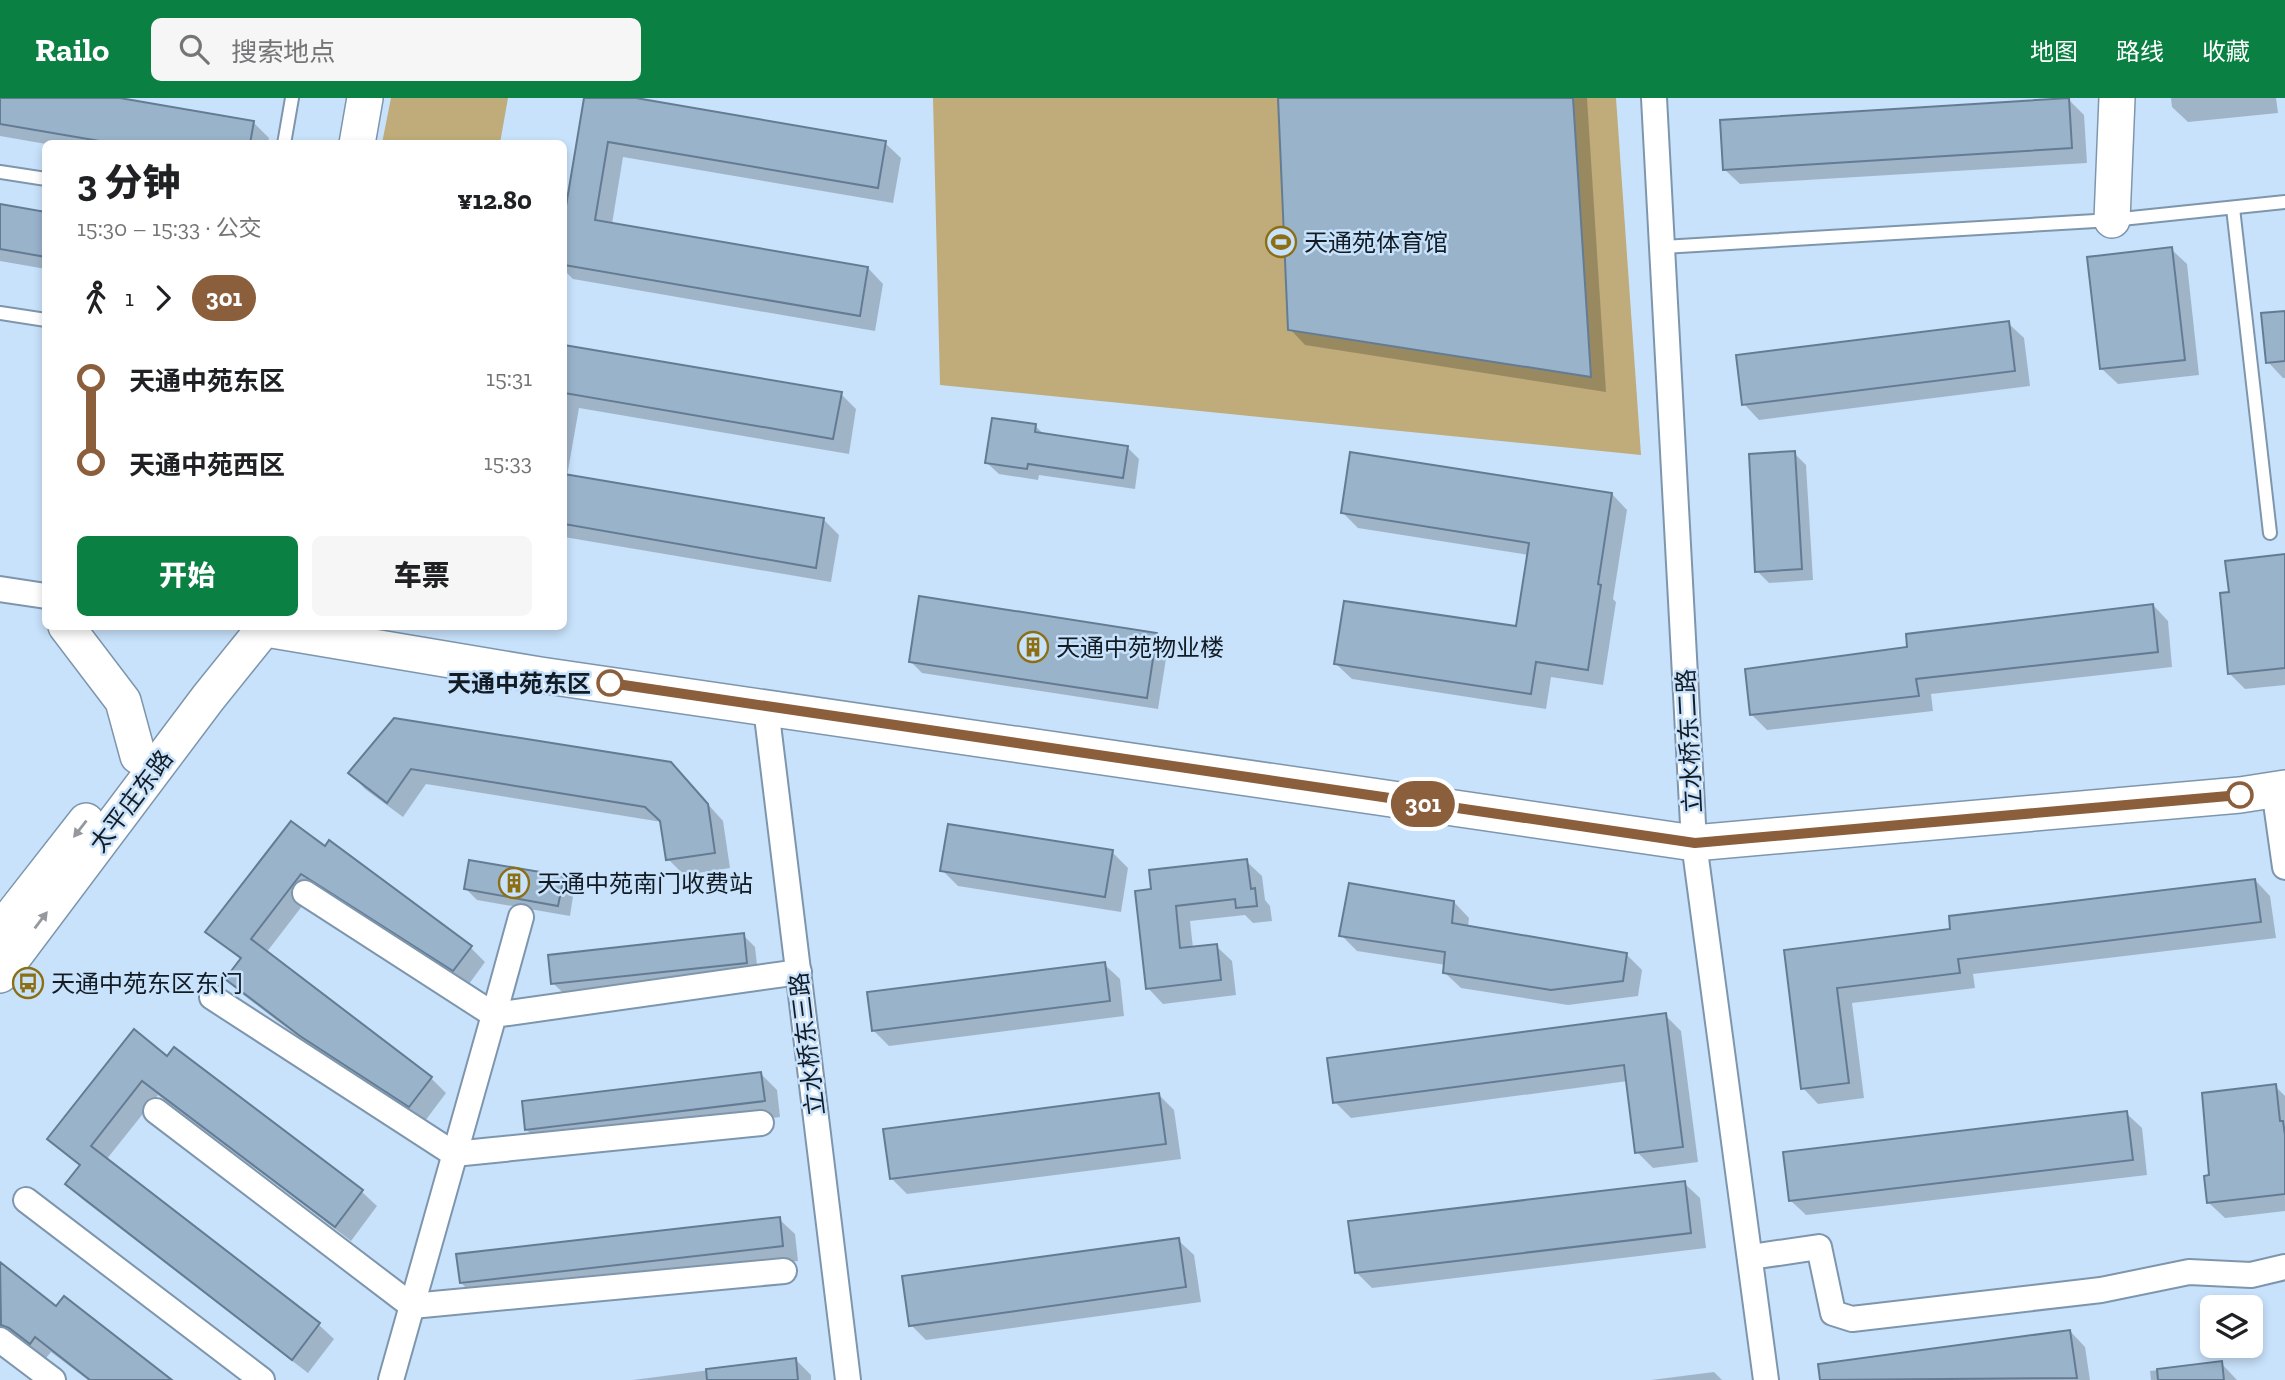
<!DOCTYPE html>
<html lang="zh">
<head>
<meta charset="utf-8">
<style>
  :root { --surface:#fff; --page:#f6f6f6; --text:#202124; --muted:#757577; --accent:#0b8043 }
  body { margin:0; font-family:"Zilla Slab","Noto Sans SC",serif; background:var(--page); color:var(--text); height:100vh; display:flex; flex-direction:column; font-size:26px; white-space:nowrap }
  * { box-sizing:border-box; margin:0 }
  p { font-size:23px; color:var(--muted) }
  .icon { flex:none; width:38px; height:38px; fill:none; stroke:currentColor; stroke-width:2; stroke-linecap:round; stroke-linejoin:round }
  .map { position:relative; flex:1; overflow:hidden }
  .sheet { position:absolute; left:42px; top:42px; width:525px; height:490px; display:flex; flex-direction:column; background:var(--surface); border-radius:10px; box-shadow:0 4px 10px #0003 }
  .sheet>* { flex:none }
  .badge { padding:0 14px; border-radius:23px; font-size:24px; line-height:46px }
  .controls { position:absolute; left:2200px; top:1197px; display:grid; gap:14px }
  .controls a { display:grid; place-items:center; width:63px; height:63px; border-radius:10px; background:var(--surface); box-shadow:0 4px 10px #0003; font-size:35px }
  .map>.badge { position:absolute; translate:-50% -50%; box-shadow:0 0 0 4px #fff }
  .legs { display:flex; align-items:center; gap:10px; height:77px; padding:0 35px; font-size:23px }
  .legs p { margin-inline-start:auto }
  .summary { display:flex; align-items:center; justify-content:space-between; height:119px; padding:0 35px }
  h1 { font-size:38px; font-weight:800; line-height:52px }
  .primary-button { display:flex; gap:14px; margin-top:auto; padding:14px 35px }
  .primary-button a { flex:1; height:80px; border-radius:10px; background:var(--accent); color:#fff; font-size:28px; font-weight:800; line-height:80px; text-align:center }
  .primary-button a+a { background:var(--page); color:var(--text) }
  ul { padding:0 35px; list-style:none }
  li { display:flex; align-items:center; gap:24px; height:84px; font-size:26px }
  li i { display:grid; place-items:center; width:10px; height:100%; margin:0 9px; background:currentColor }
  li i::after { content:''; width:18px; height:18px; margin:-9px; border:5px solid; border-radius:50%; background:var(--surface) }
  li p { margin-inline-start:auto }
  li:first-child i { background:linear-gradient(#0000 50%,currentColor 0) }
  li:last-child i { background:linear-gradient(currentColor 50%,#0000 0) }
  header { display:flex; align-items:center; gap:42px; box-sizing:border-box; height:98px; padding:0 35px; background:var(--accent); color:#fff }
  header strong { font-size:33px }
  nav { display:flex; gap:38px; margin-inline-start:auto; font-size:24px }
  .search { width:490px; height:63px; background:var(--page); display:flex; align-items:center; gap:18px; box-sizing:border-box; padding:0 24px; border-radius:10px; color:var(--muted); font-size:26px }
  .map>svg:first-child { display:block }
  .green { fill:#bfac7a }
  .shadow { fill:#0003 }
  .building { fill:#99b3cb; stroke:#647c93; stroke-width:2 }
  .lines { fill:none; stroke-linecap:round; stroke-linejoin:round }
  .lane-casing { stroke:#7e96ad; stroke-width:16 }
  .street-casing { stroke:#7e96ad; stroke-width:28 }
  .secondary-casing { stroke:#7e96ad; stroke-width:38 }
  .lane { stroke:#fff; stroke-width:12 }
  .street { stroke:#fff; stroke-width:24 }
  .secondary { stroke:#fff; stroke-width:35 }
  .oneway { fill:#95999d }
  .line-1-casing { stroke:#fff; stroke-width:16 }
  .line-1 { stroke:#8b5e3c; stroke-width:10 }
  .stop-1-dot { fill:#fff; stroke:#8b5e3c; stroke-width:3.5 }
  .labels { text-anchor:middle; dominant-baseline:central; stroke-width:5; stroke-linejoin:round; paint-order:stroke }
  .poi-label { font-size:24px; fill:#131c25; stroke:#c8e2fb; text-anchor:start }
  .stop-label { font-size:24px; font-weight:bold; fill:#131c25; stroke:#c8e2fb; text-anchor:end }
  .street-label { font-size:24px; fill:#131c25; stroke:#c8e2fb }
</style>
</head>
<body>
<header>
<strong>Railo</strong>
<div class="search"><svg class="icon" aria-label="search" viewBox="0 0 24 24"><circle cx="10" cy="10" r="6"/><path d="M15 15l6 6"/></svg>搜索地点</div>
<nav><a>地图</a><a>路线</a><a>收藏</a></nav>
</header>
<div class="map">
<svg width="2285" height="1282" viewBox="0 0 2285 1282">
  <rect width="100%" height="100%" fill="#c8e2fb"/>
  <g class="green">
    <path d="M 391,0 L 508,0 L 500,45 L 382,45 Z"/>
    <path d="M 933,0 L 1616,0 L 1641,357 L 940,287 Z"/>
  </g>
  <g class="shadow">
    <path d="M 0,0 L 109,0 L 253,24 L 269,40 L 268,46 L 46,46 L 0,38 Z"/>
    <path d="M 586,0 L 626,0 L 885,45 L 901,60 L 893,105 L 623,59 L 612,126 L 868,170 L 883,186 L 875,233 L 573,181 L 564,172 L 564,130 Z"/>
    <path d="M 1280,0 L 1587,0 L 1606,294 L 1305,247 L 1290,231 Z"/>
    <path d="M 2171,0 L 2276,0 L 2278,15 L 2188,24 L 2172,9 Z"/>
    <path d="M 2069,2 L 2084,17 L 2087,65 L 1740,86 L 1724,71 Z"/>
    <path d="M 0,108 L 46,115 L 46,171 L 0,163 Z"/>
    <path d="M 2171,151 L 2187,166 L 2199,277 L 2118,286 L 2102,271 Z"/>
    <path d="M 2285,214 L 2285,280 L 2283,280 L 2268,264 Z"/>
    <path d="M 2008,225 L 2024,240 L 2030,288 L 1759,322 L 1744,306 Z"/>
    <path d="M 564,248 L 841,296 L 856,311 L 849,356 L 579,310 L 567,378 L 824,422 L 839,437 L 831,484 L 564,439 Z"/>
    <path d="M 1035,328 L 1045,337 L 1127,349 L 1139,361 L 1135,391 L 1039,377 L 1038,382 L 999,376 L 987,365 Z"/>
    <path d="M 1794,355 L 1806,367 L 1813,482 L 1769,485 L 1757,473 Z"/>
    <path d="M 1612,396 L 1627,412 L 1613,501 L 1616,504 L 1603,587 L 1551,579 L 1546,611 L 1352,581 L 1336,566 L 1518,530 L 1529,457 L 1358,430 L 1343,415 Z"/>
    <path d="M 46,411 L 46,430 L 43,427 Z"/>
    <path d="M 2285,458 L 2285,587 L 2245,591 L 2230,576 L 2231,496 Z"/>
    <path d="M 2153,507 L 2168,523 L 2172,569 L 1931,596 L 1933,613 L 1767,632 L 1751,616 L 1909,551 Z"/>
    <path d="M 1156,537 L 1168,548 L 1158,611 L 922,575 L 910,563 Z"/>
    <path d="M 394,622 L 686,682 L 723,723 L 730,770 L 684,777 L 668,761 L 662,724 L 426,686 L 403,719 L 365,691 L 350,675 Z"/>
    <path d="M 330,745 L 471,850 L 485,864 L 469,886 L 316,790 L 266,855 L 431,980 L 446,995 L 425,1023 L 317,953 L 242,896 L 227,881 L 241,862 L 208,834 L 325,751 Z"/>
    <path d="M 1112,754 L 1128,770 L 1121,814 L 958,788 L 942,772 Z"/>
    <path d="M 1246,763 L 1262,778 L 1265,802 L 1270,808 L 1272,823 L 1253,825 L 1245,817 L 1190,823 L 1193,850 L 1216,848 L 1232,863 L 1236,897 L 1163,906 L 1148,890 L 1153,793 Z"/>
    <path d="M 563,780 L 574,791 L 570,818 L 477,802 L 466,791 Z"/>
    <path d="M 2255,782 L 2270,798 L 2276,840 L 1973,876 L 1975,890 L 1852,905 L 1864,1000 L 1818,1006 L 1803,990 L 1786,853 L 1952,833 Z"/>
    <path d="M 1454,804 L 1469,820 L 1468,829 L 1626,856 L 1642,872 L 1638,898 L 1568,907 L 1461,890 L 1445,875 L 1446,867 L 1357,853 L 1341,837 Z"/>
    <path d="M 743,837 L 755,849 L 758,876 L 565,897 L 553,885 Z"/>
    <path d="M 1104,866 L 1120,881 L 1124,918 L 889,948 L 874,933 Z"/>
    <path d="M 1665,917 L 1681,933 L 1698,1064 L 1653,1070 L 1637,1054 L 1628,983 L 1351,1020 L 1335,1004 Z"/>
    <path d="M 174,952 L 362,1094 L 377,1108 L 351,1143 L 158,997 L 106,1062 L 319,1227 L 334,1241 L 308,1275 L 82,1101 L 67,1086 L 81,1069 L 49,1041 L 168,960 Z"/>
    <path d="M 761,976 L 777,992 L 780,1019 L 543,1047 L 527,1032 Z"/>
    <path d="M 2275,988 L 2285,998 L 2285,1113 L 2225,1120 L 2209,1105 L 2211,1078 Z"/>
    <path d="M 1159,997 L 1174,1012 L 1181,1061 L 907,1096 L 892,1081 Z"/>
    <path d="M 2126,1015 L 2142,1030 L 2147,1077 L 1806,1117 L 1790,1102 Z"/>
    <path d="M 1684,1085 L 1700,1100 L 1706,1150 L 1372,1190 L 1356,1174 Z"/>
    <path d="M 779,1121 L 795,1136 L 798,1163 L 477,1200 L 461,1185 Z"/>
    <path d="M 1178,1142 L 1194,1157 L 1201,1204 L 926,1242 L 911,1227 Z"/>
    <path d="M 0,1167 L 56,1211 L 169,1282 L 88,1282 L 51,1254 L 46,1260 L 26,1245 L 19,1242 L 0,1228 Z"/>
    <path d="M 2070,1233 L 2085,1249 L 2090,1282 L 1822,1282 L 1820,1268 Z"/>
    <path d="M 795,1261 L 811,1277 L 811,1282 L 633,1282 Z"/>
    <path d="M 2221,1265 L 2237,1282 L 2151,1282 L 2150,1273 Z"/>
    <path d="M 1714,1274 L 1722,1282 L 1651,1282 Z"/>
  </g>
  <g class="building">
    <path d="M 0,0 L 120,0 L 254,23 L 250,46 L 117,46 L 0,26 Z"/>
    <path d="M 584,0 L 636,0 L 886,43 L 878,90 L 608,44 L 595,122 L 868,169 L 860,218 L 564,167 L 564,120 Z"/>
    <path d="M 1278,0 L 1573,0 L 1591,279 L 1288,232 Z"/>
    <path d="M 2069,0 L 2072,50 L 1723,72 L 1720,22 Z"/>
    <path d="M 0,106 L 46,114 L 46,159 L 0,151 Z"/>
    <path d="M 2172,149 L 2185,262 L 2100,271 L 2087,159 Z"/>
    <path d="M 2285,213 L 2285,263 L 2266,265 L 2261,215 Z"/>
    <path d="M 2009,223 L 2015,273 L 1742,307 L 1736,257 Z"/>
    <path d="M 564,247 L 842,294 L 833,341 L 564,295 Z"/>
    <path d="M 992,320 L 1036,326 L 1035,334 L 1128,348 L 1123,380 L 1028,366 L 1027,371 L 985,365 Z"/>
    <path d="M 1795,353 L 1802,471 L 1755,474 L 1749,356 Z"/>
    <path d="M 1350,354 L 1612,395 L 1598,486 L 1601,487 L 1588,572 L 1536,564 L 1531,596 L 1334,566 L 1344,503 L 1516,528 L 1529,445 L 1341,415 Z"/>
    <path d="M 564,376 L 824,420 L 816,470 L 564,426 Z"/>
    <path d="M 2285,456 L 2285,570 L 2228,576 L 2220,495 L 2229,494 L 2225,463 Z"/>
    <path d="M 919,498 L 1157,535 L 1147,600 L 909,564 Z"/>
    <path d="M 2153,506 L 2158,554 L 1916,581 L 1919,598 L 1750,617 L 1745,571 L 1907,549 L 1906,536 Z"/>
    <path d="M 394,620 L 671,664 L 708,706 L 715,755 L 666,762 L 660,723 L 645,709 L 411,671 L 387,705 L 348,675 Z"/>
    <path d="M 291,723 L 325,748 L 329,742 L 472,848 L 453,873 L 301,776 L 251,841 L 432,979 L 409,1009 L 300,938 L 225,881 L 241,860 L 205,834 Z"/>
    <path d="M 948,726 L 1113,752 L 1105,799 L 940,773 Z"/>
    <path d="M 1247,761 L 1251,791 L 1255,790 L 1257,808 L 1236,810 L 1235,801 L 1176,808 L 1180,850 L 1217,846 L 1221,882 L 1146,891 L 1135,793 L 1151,791 L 1149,772 Z"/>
    <path d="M 469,762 L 564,778 L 558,808 L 464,791 Z"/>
    <path d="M 2255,781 L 2261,824 L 1958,861 L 1960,875 L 1837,890 L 1849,985 L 1801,991 L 1784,852 L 1950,831 L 1949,818 Z"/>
    <path d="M 1349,785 L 1454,803 L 1452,825 L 1627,855 L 1623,883 L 1551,892 L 1443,875 L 1445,854 L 1339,838 Z"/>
    <path d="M 744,835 L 747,865 L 551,886 L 548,857 Z"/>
    <path d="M 1105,864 L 1110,903 L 872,933 L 867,894 Z"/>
    <path d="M 1666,915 L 1683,1049 L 1635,1055 L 1624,967 L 1333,1005 L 1327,960 Z"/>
    <path d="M 134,931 L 167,958 L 174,949 L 363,1092 L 335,1129 L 142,983 L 91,1048 L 320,1225 L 292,1262 L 65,1086 L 80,1067 L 47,1041 Z"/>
    <path d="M 761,974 L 765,1003 L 525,1032 L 522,1003 Z"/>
    <path d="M 2276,986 L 2280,1023 L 2283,1023 L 2285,1037 L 2285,1096 L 2207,1105 L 2204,1078 L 2209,1077 L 2202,995 Z"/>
    <path d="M 1159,995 L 1166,1046 L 890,1081 L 883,1031 Z"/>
    <path d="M 2127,1013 L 2133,1062 L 1789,1103 L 1783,1054 Z"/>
    <path d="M 1685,1083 L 1691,1135 L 1355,1175 L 1348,1123 Z"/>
    <path d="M 780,1119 L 783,1148 L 460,1185 L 456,1156 Z"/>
    <path d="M 1179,1140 L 1186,1189 L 909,1228 L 902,1178 Z"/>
    <path d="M 0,1164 L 56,1208 L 64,1198 L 172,1282 L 90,1282 L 35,1239 L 30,1246 L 9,1230 L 1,1227 Z"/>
    <path d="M 2070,1232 L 2077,1280 L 1820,1282 L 1818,1266 Z"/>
    <path d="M 796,1260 L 798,1282 L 707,1282 L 706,1271 Z"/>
    <path d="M 2222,1263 L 2224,1282 L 2158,1282 L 2157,1271 Z"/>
  </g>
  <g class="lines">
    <g class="lane-casing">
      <g id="lane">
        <path d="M 284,46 L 292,0"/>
        <path d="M 0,74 L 46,81"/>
        <path d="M 2233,110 L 2270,435"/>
        <path d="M 1663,149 L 2112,122 L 2285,104"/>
        <path d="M 0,215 L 46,222"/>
      </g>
    </g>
    <g class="street-casing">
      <g id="street">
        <path d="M 1654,0 L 1694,745 L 1766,1282"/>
        <path d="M 0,491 L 46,498"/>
        <path d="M 766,610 L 848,1282"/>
        <path d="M 2274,691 L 2285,769"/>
        <path d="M 305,795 L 494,917 L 521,819"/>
        <path d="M 212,899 L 454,1056 L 761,1025"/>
        <path d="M 156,1013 L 412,1208 L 784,1173"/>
        <path d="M 26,1102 L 262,1282"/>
        <path d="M 1751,1159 L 1819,1149 L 1833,1215 L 1852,1221 L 2101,1192 L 2189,1174 L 2251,1177 L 2285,1169"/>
        <path d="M 0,1242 L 53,1282"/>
        <path d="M 391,1282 L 494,917 L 799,874"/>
      </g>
    </g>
    <g class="secondary-casing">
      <g id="secondary">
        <path d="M 357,46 L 365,0"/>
        <path d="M 2112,122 L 2117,0"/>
        <path d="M 66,528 L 123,603 L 138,658"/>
        <path d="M 266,531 L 540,577 L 1694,745 L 2240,697 L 2285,690"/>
        <path d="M 0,833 L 86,723"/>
        <path d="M 0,877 L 208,600 L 266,528"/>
      </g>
    </g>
    <use href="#lane" class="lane"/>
    <use href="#street" class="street"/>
    <use href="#secondary" class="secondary"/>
  </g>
  <defs><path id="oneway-solid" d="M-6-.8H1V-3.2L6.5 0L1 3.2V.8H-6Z" transform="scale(1.75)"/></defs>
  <g class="oneway">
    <use href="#oneway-solid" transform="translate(80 731) rotate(128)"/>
    <use href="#oneway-solid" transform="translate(41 822) rotate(-53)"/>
  </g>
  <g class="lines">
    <g class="line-1-casing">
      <path id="line-1" d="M 610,585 L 1695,745 L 2240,697"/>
    </g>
    <use href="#line-1" class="line-1"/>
  </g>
  <defs>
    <g id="stadium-ring" transform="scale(1.575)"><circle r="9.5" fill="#c8e2fb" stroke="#8c6f12" stroke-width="1.5"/><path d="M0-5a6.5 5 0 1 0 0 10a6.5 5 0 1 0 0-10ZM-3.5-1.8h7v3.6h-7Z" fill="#8c6f12"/></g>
    <g id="building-ring" transform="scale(1.575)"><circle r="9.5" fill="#c8e2fb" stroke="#8c6f12" stroke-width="1.5"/><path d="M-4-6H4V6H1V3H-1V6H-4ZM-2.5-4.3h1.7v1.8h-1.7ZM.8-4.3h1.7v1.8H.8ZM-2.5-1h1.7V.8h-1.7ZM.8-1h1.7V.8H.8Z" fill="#8c6f12"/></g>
    <g id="bus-ring" transform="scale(1.575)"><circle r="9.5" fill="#c8e2fb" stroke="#8c6f12" stroke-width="1.5"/><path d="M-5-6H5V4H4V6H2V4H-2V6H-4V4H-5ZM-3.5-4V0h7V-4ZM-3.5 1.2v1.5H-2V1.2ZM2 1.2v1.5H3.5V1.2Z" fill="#8c6f12"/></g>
  </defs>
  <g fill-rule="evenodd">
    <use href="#stadium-ring" x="1281" y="144"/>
    <use href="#building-ring" x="1033" y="549"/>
    <use href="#building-ring" x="514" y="785"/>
    <use href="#bus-ring" x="28" y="885"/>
  </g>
  <g class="stop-1-dot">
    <circle cx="610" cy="585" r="12"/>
    <circle cx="2240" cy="697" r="12"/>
  </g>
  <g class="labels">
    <g class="poi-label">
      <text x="1304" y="144">天通苑体育馆</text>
      <text x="1056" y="549">天通中苑物业楼</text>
      <text x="537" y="785">天通中苑南门收费站</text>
      <text x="51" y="885">天通中苑东区东门</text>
    </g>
    <g class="stop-label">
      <text x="591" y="585">天通中苑东区</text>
    </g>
    <g class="street-label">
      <text transform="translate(1689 643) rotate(-93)">立水桥东二路</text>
      <text transform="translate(131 703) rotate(-53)">太平庄东路</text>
      <text transform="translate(807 946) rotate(-97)">立水桥东三路</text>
    </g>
  </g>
</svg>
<div class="controls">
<a><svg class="icon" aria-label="layers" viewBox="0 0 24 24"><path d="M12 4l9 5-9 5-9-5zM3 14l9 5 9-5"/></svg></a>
</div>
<b class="badge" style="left:1423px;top:706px;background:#8b5e3c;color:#fff">301</b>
<section class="sheet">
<div class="summary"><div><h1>3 分钟</h1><p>15:30 – 15:33 · 公交</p></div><b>¥12.80</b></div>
<div class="legs"><svg class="icon" aria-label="walk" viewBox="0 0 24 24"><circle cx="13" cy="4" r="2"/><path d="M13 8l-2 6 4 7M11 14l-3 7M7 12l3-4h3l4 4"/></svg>1<svg class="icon" aria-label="forward" viewBox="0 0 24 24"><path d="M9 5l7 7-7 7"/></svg><b class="badge" style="background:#8b5e3c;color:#fff">301</b></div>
<ul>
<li><i style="color:#8b5e3c"></i><b>天通中苑东区</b><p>15:31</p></li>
<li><i style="color:#8b5e3c"></i><b>天通中苑西区</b><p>15:33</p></li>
</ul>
<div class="primary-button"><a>开始</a><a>车票</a></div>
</section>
</div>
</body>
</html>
